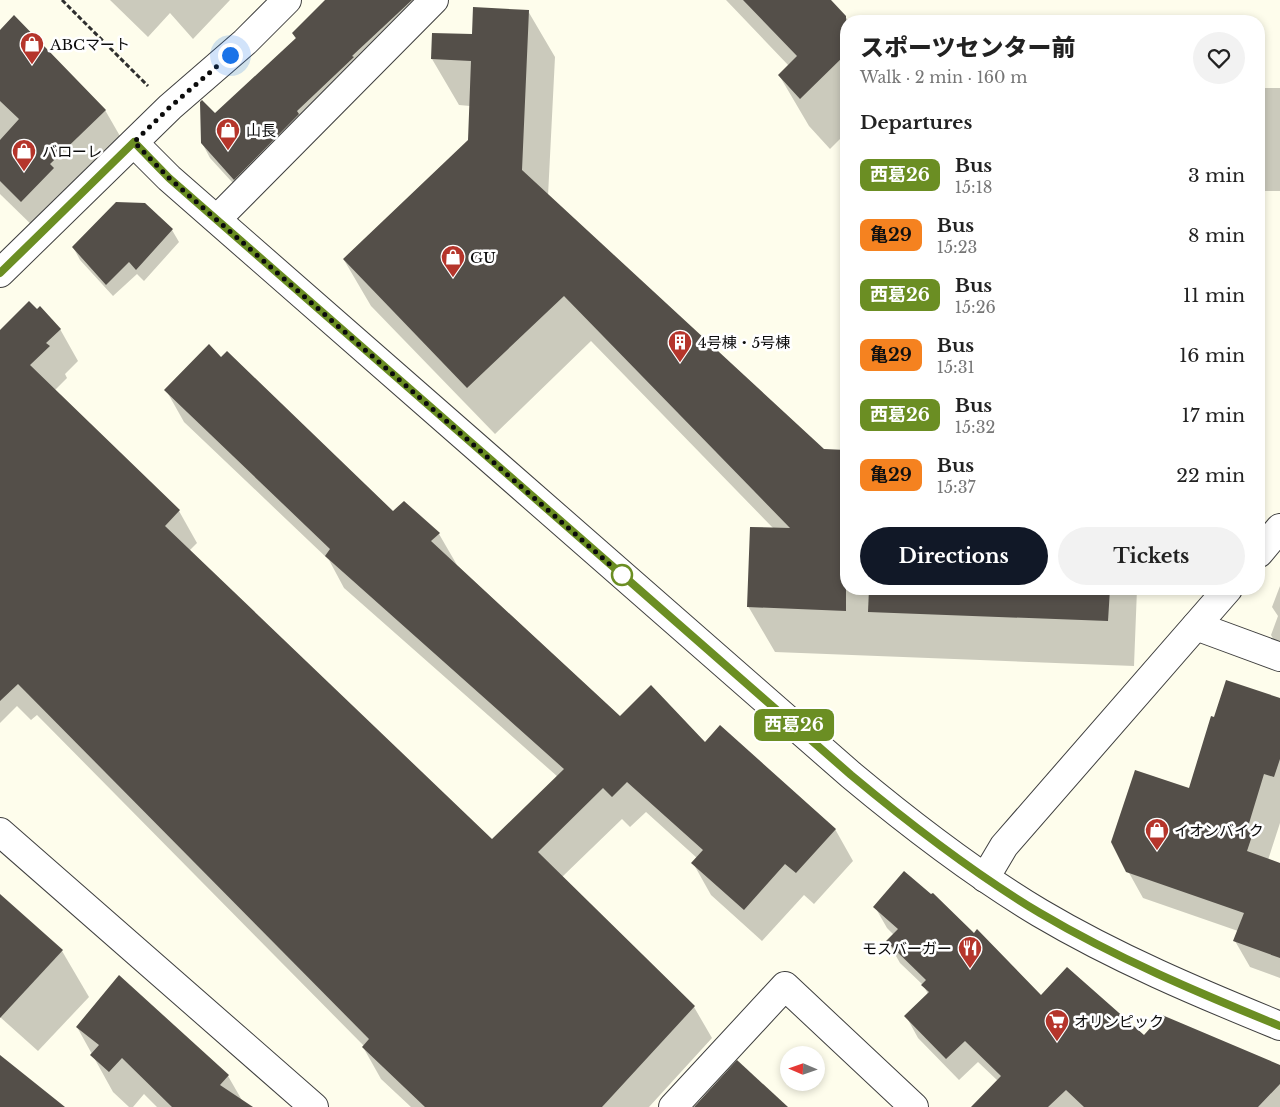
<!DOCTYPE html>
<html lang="en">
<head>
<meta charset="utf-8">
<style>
  :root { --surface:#fff; --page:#f2f2f2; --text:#222; --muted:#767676; --accent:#111827 }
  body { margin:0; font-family:"Libre Baskerville","Noto Sans JP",serif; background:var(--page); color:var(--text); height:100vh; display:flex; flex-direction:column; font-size:19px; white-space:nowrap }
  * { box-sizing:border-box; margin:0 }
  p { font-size:16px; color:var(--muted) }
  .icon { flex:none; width:28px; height:28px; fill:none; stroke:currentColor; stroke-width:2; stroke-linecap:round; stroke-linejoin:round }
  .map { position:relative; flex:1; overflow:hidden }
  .side { position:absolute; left:840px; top:15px; width:425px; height:580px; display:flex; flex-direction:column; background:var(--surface); border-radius:20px; box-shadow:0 2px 8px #0003 }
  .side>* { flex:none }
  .badge { padding:0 10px; border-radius:8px; font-size:18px; line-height:32px }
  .needle { width:32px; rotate:272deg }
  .buttons { position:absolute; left:780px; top:1046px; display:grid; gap:10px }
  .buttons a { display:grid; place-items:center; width:45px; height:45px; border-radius:50%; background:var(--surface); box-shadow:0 2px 8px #0003; font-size:25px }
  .you { position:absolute; width:25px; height:25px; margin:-12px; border:4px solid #fff; border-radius:50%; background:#1a73e8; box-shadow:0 0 0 8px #1a73e833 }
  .map>.badge { position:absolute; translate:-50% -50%; box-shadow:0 0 0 2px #fff }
  h2 { padding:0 20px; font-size:19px; line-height:45px }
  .round { display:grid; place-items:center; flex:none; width:52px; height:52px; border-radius:26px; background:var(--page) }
  .headline { display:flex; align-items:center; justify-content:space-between; height:85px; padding:0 20px }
  h1 { font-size:24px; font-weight:800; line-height:38px }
  .action { display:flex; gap:10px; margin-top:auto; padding:10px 20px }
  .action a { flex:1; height:58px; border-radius:30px; background:var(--accent); color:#fff; font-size:20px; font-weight:800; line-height:58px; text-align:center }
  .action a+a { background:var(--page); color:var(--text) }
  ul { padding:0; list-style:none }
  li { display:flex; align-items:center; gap:15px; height:60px; padding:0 20px }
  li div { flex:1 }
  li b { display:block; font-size:19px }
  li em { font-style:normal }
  li .badge { min-width:55px; font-weight:700; text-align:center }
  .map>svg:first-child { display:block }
  .shadow { fill:#0003 }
  .building { fill:#544f49 }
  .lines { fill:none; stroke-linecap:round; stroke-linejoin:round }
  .minor-casing { stroke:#3f3f3f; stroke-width:30 }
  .path { stroke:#2e2e2e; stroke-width:3; stroke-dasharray:5 2.5; stroke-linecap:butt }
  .minor { stroke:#fff; stroke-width:28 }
  .line-casing { stroke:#fff; stroke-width:11 }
  .line { stroke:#6b8e23; stroke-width:8 }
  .walk { stroke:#0c0c0c; stroke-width:5; stroke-dasharray:0 9 }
  .stop-dot { fill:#fff; stroke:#6b8e23; stroke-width:2.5 }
  .labels { text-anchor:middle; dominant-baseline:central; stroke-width:5; stroke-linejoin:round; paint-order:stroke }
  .poi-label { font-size:15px; fill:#0c0c0c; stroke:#fff; text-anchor:start }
</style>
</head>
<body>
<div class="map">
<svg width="1280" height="1107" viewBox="0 0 1280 1107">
  <rect width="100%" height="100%" fill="#fefdec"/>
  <g class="shadow">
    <path d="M 110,0 L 230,0 L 193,39 L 170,13 L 148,37 Z"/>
    <path d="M 327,0 L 434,0 L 242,193 L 210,158 L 202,143 L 214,115 L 296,39 L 293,34 Z"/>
    <path d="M 726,0 L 829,0 L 849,21 L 846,21 L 846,133 L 830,149 L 809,126 L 779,75 L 789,66 Z"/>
    <path d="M 528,11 L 555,57 L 548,196 L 823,450 L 846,452 L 846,589 L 1137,589 L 1134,666 L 775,652 L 748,606 L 774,529 L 591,341 L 495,434 L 371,306 L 344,260 L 469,141 L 470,106 L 459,105 L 432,59 L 473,36 Z"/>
    <path d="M 0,32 L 105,110 L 124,143 L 40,233 L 0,194 Z"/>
    <rect x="1259" y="88" width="21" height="103"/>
    <path d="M 172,230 L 179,242 L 144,281 L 137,274 L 113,296 L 80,260 L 73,247 Z"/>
    <path d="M 60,329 L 78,361 L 65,374 L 67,378 L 54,391 L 179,511 L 197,543 L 189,551 L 492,841 L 558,777 L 344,588 L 329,560 L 184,422 L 166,390 L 221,358 L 393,513 L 404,502 L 439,534 L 457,565 L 620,717 L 705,743 L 835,829 L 853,861 L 814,904 L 804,895 L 762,941 L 711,895 L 693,863 L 697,858 L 646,812 L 630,827 L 622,819 L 562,877 L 694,1007 L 712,1038 L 649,1107 L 411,1107 L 381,1079 L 363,1047 L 364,1046 L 37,715 L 31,720 L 17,706 L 0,723 L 0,331 Z"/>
    <path d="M 1280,586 L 1280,651 L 1271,635 L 1278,616 L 1272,607 Z"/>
    <path d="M 1280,699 L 1280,823 L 1268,860 L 1280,864 L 1280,978 L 1250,967 L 1235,941 L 1238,931 L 1143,898 L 1128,871 L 1190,790 L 1214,718 Z"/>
    <path d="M 0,895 L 62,951 L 89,997 L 38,1051 L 0,1017 Z"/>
    <path d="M 875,907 L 1041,997 L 1144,1036 L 1280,1068 L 1280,1107 L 973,1107 L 998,1081 L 978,1062 L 959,1080 L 918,1038 L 906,1016 L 928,994 L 923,985 L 900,963 L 888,942 L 894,935 L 887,928 Z"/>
    <path d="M 119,977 L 228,1076 L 243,1102 L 250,1107 L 157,1107 L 144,1094 L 133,1107 L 129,1107 L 113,1092 L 77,1027 Z"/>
  </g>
  <g class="building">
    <path d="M 325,0 L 412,0 L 352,56 L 354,57 L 297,111 L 299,114 L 234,180 L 201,143 L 200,102 L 202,100 L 215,113 L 296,38 L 292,33 Z"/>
    <path d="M 743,0 L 831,0 L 846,16 L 846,54 L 800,99 L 778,75 L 797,56 Z"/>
    <path d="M 473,7 L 529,10 L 522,170 L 824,449 L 846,450 L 846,611 L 747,607 L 750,527 L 790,528 L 564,296 L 467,388 L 343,259 L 468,140 L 471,61 L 431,59 L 432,33 L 472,34 Z"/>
    <path d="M 14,15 L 106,110 L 50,164 L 54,168 L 21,202 L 0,181 L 0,140 L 19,119 L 0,101 L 0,30 Z"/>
    <path d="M 116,202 L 145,203 L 173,229 L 136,270 L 129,262 L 106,285 L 72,247 Z"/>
    <path d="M 29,301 L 37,309 L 40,306 L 61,329 L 46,343 L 50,346 L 30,365 L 180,510 L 165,526 L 492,839 L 564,769 L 325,556 L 330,549 L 164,390 L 209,344 L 221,357 L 227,351 L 393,511 L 404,501 L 440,533 L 431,541 L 620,716 L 651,685 L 705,742 L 720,725 L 836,829 L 796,873 L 785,864 L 744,910 L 691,863 L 703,850 L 627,782 L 612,797 L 603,788 L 538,852 L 695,1006 L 602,1107 L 425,1107 L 362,1047 L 369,1039 L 18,684 L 0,701 L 0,330 Z"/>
    <path d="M 869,589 L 1110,589 L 1108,621 L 868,612 Z"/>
    <path d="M 1226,680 L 1280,698 L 1280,759 L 1274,777 L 1264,774 L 1247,830 L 1253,833 L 1247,851 L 1280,863 L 1280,958 L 1233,941 L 1244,913 L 1126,872 L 1111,842 L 1135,770 L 1189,788 L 1211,716 L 1214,717 Z"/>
    <path d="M 904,871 L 931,894 L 933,893 L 974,933 L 977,929 L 1041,995 L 1067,967 L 1144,1035 L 1162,1015 L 1280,1065 L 1280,1084 L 1258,1107 L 1084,1107 L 1066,1090 L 1048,1107 L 971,1107 L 1001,1076 L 965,1041 L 946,1059 L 904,1016 L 929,992 L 921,985 L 926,980 L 886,941 L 898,929 L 873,907 Z"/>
    <path d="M 0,894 L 63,950 L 0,1018 Z"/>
    <path d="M 119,975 L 229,1075 L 220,1085 L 253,1107 L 172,1107 L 122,1058 L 109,1072 L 90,1055 L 99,1045 L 76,1027 Z"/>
    <path d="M 0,1055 L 65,1107 L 0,1107 Z"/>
    <path d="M 737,1060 L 788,1107 L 694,1107 Z"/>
  </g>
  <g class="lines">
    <g class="minor-casing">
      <g id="minor">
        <path d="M 134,143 L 169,178 L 851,775 C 911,825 973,873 1040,913 C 1116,958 1199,993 1280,1026"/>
        <path d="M 217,219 L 434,0"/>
        <path d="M 0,273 L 170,107 L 245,42 L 287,0"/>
        <path d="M 1259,553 L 1280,528"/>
        <path d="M 1196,626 L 1280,657"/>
        <path d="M 0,832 L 314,1107"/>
        <path d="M 985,878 L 1004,846 L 1228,589"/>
        <path d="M 673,1107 L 785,986 L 914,1107"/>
      </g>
    </g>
    <path class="path" d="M 62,0 L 148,86"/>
    <use href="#minor" class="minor"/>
  </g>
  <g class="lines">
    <g class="line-casing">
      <path id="line" d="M 0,273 L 134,142 L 169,178 L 851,775 C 911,825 973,873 1040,913 C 1116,958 1199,993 1280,1026"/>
    </g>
    <use href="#line" class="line"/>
    <path class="walk" d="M 230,55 L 170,107 L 134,142 L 169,178 L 622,575"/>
  </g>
  <defs>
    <g id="shop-pin" transform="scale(1.25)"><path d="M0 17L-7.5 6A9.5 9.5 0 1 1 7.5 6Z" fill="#b5352b" stroke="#fff"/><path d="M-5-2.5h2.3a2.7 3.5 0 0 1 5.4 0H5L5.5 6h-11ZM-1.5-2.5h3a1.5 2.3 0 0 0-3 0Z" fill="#fff"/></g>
    <g id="building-pin" transform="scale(1.25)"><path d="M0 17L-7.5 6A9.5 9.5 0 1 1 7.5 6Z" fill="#b5352b" stroke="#fff"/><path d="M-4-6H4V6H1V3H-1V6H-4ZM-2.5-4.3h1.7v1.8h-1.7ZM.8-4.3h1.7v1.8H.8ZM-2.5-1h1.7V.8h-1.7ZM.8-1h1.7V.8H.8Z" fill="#fff"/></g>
    <g id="restaurant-pin" transform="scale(1.25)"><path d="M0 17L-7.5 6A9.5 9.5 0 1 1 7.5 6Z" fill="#b5352b" stroke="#fff"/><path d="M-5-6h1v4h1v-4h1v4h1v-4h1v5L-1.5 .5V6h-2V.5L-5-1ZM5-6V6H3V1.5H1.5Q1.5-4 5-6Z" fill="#fff"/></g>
    <g id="supermarket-pin" transform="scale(1.25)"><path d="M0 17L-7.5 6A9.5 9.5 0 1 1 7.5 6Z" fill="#b5352b" stroke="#fff"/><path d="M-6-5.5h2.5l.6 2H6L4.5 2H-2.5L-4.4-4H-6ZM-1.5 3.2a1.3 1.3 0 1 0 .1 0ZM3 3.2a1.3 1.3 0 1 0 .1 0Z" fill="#fff"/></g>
  </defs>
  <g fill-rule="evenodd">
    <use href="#shop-pin" x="32" y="44"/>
    <use href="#shop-pin" x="228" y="130"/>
    <use href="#shop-pin" x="24" y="151"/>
    <use href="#shop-pin" x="453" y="257"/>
    <use href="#building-pin" x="680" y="342"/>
    <use href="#shop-pin" x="1157" y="830"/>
    <use href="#restaurant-pin" x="970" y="948"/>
    <use href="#supermarket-pin" x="1057" y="1021"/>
  </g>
  <circle class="stop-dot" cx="622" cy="575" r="10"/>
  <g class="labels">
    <g class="poi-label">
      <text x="50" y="44">ABCマート</text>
      <text x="246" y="130">山長</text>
      <text x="42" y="151">バローレ</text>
      <text x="470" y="257">GU</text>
      <text x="698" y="342">4号棟・5号棟</text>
      <text x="1174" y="830">イオンバイク</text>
      <text x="952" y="948" text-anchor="end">モスバーガー</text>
      <text x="1074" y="1021">オリンピック</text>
    </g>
  </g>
</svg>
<div class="buttons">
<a><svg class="needle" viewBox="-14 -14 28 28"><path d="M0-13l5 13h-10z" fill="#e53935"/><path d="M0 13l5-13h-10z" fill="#767676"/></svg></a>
</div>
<div class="you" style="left:230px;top:55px"></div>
<b class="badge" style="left:794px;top:725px;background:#6b8e23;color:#fff">西葛26</b>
<section class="side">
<div class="headline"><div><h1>スポーツセンター前</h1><p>Walk · 2 min · 160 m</p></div><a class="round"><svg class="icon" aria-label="heart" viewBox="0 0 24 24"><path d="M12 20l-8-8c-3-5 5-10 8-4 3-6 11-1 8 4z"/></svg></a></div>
<h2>Departures</h2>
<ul>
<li><span class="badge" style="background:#6b8e23;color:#fff">西葛26</span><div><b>Bus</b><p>15:18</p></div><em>3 min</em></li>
<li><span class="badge" style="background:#f58220;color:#111">亀29</span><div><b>Bus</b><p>15:23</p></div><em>8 min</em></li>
<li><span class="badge" style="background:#6b8e23;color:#fff">西葛26</span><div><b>Bus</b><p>15:26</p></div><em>11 min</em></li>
<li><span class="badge" style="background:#f58220;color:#111">亀29</span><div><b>Bus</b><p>15:31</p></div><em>16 min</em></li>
<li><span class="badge" style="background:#6b8e23;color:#fff">西葛26</span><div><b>Bus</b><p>15:32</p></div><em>17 min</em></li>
<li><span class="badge" style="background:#f58220;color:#111">亀29</span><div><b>Bus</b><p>15:37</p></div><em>22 min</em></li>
</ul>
<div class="action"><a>Directions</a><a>Tickets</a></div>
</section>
</div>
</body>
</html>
